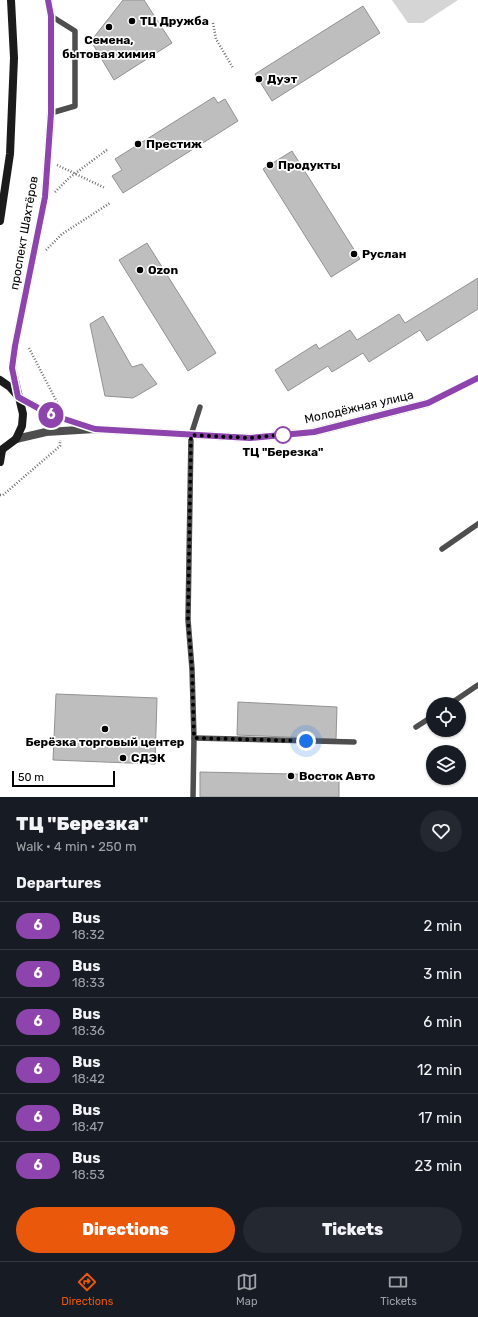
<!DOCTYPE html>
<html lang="en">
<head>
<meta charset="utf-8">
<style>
  :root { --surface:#171b24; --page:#242831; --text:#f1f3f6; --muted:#9ea1a6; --line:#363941; --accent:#ea580c }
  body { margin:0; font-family:Rubik,sans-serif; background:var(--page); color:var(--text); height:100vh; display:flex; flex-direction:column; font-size:15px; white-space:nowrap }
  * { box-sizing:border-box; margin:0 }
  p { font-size:13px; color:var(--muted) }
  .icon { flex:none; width:22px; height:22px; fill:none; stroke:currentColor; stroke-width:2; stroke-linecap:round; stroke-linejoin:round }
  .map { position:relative; height:797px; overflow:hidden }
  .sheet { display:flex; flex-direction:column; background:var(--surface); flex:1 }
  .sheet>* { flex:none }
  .badge { padding:0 8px; border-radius:13px; font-size:14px; line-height:26px }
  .tools { position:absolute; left:426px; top:697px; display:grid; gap:8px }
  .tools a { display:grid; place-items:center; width:40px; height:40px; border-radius:50%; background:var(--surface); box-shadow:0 1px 3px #0004; font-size:20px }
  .scale { position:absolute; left:12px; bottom:10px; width:103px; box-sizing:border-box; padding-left:4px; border:2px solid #000; border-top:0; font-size:11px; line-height:14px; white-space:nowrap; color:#000; -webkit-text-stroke:3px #fff; paint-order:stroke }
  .you { position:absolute; width:20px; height:20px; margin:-10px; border:3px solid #fff; border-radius:50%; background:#1a73e8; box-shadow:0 0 0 6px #1a73e833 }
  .map>.badge { position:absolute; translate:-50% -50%; box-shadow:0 0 0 2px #fff }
  h2 { padding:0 16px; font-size:15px; line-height:36px }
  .round { display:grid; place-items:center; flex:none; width:42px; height:42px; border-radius:21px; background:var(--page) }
  .head { display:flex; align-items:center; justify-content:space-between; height:68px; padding:0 16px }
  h1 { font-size:19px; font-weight:800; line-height:30px }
  .action { display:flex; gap:8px; margin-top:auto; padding:8px 16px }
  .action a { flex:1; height:46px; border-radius:24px; background:var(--accent); color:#fff; font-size:16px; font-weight:800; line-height:46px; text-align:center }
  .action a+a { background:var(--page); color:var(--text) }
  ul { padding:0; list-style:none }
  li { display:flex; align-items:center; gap:12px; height:48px; padding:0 16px; border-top:1px solid var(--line) }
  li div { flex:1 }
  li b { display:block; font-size:15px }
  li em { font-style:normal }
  li .badge { min-width:44px; font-weight:700; text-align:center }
  .dock { display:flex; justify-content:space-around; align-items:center; height:56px; border-top:1px solid var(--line); background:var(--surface); font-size:11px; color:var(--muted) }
  .dock a { display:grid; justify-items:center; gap:2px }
  .dock .active { color:var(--accent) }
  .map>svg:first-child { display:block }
  .green { fill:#d5d5d5 }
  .building { fill:#bebebe; stroke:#929292 }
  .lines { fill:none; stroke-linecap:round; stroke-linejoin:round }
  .path { stroke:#707070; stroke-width:2.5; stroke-dasharray:1 2; stroke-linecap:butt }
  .service { stroke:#4e4e4e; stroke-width:5.5 }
  .tertiary { stroke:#4e4e4e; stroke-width:8 }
  .secondary { stroke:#1b1b1b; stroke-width:8 }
  .line-casing { stroke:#fff; stroke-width:9 }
  .line { stroke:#8e44ad; stroke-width:6 }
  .walk { stroke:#000; stroke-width:4; stroke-dasharray:0 7.2 }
  .poi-dot { fill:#000; stroke:#fff; stroke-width:1.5 }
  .stop-dot { fill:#fff; stroke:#8e44ad; stroke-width:2 }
  .labels { text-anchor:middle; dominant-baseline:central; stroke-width:3.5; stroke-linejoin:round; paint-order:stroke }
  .poi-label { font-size:12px; font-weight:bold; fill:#000; stroke:#fff; text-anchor:start }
  .street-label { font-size:12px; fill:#000; stroke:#fff }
  .stop-label { font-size:12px; font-weight:bold; fill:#000; stroke:#fff }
</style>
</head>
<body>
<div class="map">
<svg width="478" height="797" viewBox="0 0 478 797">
  <rect width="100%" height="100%" fill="#fff"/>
  <path class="green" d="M 392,0 L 458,0 L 423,23 L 408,23 Z"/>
  <g class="building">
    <path d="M 123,0 L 144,0 L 172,43 L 114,80 L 91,41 Z"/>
    <path d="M 363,6 L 380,33 L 272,101 L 255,74 Z"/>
    <path d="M 214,97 L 218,103 L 225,99 L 238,121 L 123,193 L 112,176 L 122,170 L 115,159 Z"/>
    <path d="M 292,151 L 360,259 L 331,277 L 263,169 Z"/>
    <path d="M 147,243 L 216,353 L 188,371 L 119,260 Z"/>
    <path d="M 478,278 L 478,309 L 427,341 L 420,330 L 369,362 L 363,353 L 332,372 L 328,366 L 288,391 L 275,370 L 316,344 L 319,349 L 350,330 L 357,340 L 399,314 L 405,323 Z"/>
    <path d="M 103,316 L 132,367 L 142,364 L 157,384 L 133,398 L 105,396 L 90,324 Z"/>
    <path d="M 56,694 L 157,698 L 155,764 L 53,760 Z"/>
    <path d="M 238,702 L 337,707 L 336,739 L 237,735 Z"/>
    <path d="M 200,772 L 339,775 L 339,797 L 200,797 Z"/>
  </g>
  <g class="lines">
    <g class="path">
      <path d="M 213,23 L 216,39 L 233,68"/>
      <path d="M 57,165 L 105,188"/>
      <path d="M 55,192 L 69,178 L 108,149"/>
      <path d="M 46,250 L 62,234 L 110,203"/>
      <path d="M 29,348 L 59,406"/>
      <path d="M 0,495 L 3,495 L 60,446 L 60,440"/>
    </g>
    <g class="service">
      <path d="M 51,113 L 75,106 L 75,31 L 51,16"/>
      <path d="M 442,549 L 478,524"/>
      <path d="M 450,704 L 478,685"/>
      <path d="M 416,727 L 433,716"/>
      <path d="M 194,738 L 354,742"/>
      <path d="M 193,797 L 194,738 L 192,669 L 188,620 L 191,435 L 200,407"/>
    </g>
    <g class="tertiary">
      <path d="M 18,397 L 49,414 L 91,428"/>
      <path d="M 16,439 L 46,432 L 95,429 L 250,438 L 314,432 L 428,403 L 478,378"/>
    </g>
    <g class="secondary">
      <path d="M 0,221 L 10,154 L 14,58 L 11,0"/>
      <path d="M 0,380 L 10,387 L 17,395"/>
      <path d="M 0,451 L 16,439 L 22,426 L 23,414 L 12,368 L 15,346 L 45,197 L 51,113 L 51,16 L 48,0"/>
      <path d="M 0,462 L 2,450"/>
    </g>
  </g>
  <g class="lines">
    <g class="line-casing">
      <path id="line" d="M 48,0 L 51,16 L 51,113 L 45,197 L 15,346 L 12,368 L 18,397 L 49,414 L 95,429 L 250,438 L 314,432 L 428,403 L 478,378"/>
    </g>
    <use href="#line" class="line"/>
    <path class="walk" d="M 283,435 L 289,434 L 250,438 L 191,435 L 188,620 L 192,669 L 194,738 L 306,741"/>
  </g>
  <g class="poi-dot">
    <circle cx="132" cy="21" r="4"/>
    <circle cx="109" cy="27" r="4"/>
    <circle cx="259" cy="79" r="4"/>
    <circle cx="138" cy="144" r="4"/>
    <circle cx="270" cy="165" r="4"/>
    <circle cx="354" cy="254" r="4"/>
    <circle cx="140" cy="270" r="4"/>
    <circle cx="105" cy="729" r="4"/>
    <circle cx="123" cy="758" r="4"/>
    <circle cx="291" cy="776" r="4"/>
  </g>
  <circle class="stop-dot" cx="283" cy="435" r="8"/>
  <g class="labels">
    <g class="poi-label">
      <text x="140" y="21">ТЦ Дружба</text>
      <text x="109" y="40" text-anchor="middle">Семена,<tspan x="109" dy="14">бытовая химия</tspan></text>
      <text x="267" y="79">Дуэт</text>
      <text x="146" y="144">Престиж</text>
      <text x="278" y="165">Продукты</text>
      <text x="362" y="254">Руслан</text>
      <text x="148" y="270">Ozon</text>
      <text x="105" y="742" text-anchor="middle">Берёзка торговый центер</text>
      <text x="131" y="758">СДЭК</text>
      <text x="299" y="776">Восток Авто</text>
    </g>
    <g class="street-label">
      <text transform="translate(24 233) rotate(-80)">проспект Шахтёров</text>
      <text transform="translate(359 407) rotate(-13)">Молодёжная улица</text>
    </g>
    <g class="stop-label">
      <text x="283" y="452">ТЦ "Березка"</text>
    </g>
  </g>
</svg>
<div class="tools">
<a><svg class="icon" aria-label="locate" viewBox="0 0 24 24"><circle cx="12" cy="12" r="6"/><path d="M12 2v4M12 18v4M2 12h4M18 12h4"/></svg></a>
<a><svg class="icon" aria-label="layers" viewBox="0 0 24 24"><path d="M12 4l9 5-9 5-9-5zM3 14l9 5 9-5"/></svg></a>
</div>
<div class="scale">50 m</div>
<div class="you" style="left:306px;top:741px"></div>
<b class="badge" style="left:51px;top:415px;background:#8e44ad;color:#fff">6</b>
</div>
<section class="sheet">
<div class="head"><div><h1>ТЦ &quot;Березка&quot;</h1><p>Walk · 4 min · 250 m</p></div><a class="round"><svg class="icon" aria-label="heart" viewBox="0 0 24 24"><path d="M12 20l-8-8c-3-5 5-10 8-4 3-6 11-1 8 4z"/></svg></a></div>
<h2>Departures</h2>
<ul>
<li><span class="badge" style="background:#8e44ad;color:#fff">6</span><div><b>Bus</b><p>18:32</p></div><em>2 min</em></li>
<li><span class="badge" style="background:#8e44ad;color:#fff">6</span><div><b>Bus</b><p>18:33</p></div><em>3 min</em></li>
<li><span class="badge" style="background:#8e44ad;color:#fff">6</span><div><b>Bus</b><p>18:36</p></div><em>6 min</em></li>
<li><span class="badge" style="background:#8e44ad;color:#fff">6</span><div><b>Bus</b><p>18:42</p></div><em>12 min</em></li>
<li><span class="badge" style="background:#8e44ad;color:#fff">6</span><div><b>Bus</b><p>18:47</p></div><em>17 min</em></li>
<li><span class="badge" style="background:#8e44ad;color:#fff">6</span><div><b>Bus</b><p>18:53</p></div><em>23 min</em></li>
</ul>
<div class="action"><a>Directions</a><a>Tickets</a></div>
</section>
<nav class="dock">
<a class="active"><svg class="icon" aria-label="directions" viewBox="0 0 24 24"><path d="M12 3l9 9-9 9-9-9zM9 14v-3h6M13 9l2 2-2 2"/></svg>Directions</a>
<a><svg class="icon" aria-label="map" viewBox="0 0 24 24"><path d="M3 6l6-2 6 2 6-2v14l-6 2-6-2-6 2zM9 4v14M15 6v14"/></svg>Map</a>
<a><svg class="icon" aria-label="tickets" viewBox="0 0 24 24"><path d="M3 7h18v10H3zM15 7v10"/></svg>Tickets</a>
</nav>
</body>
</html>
